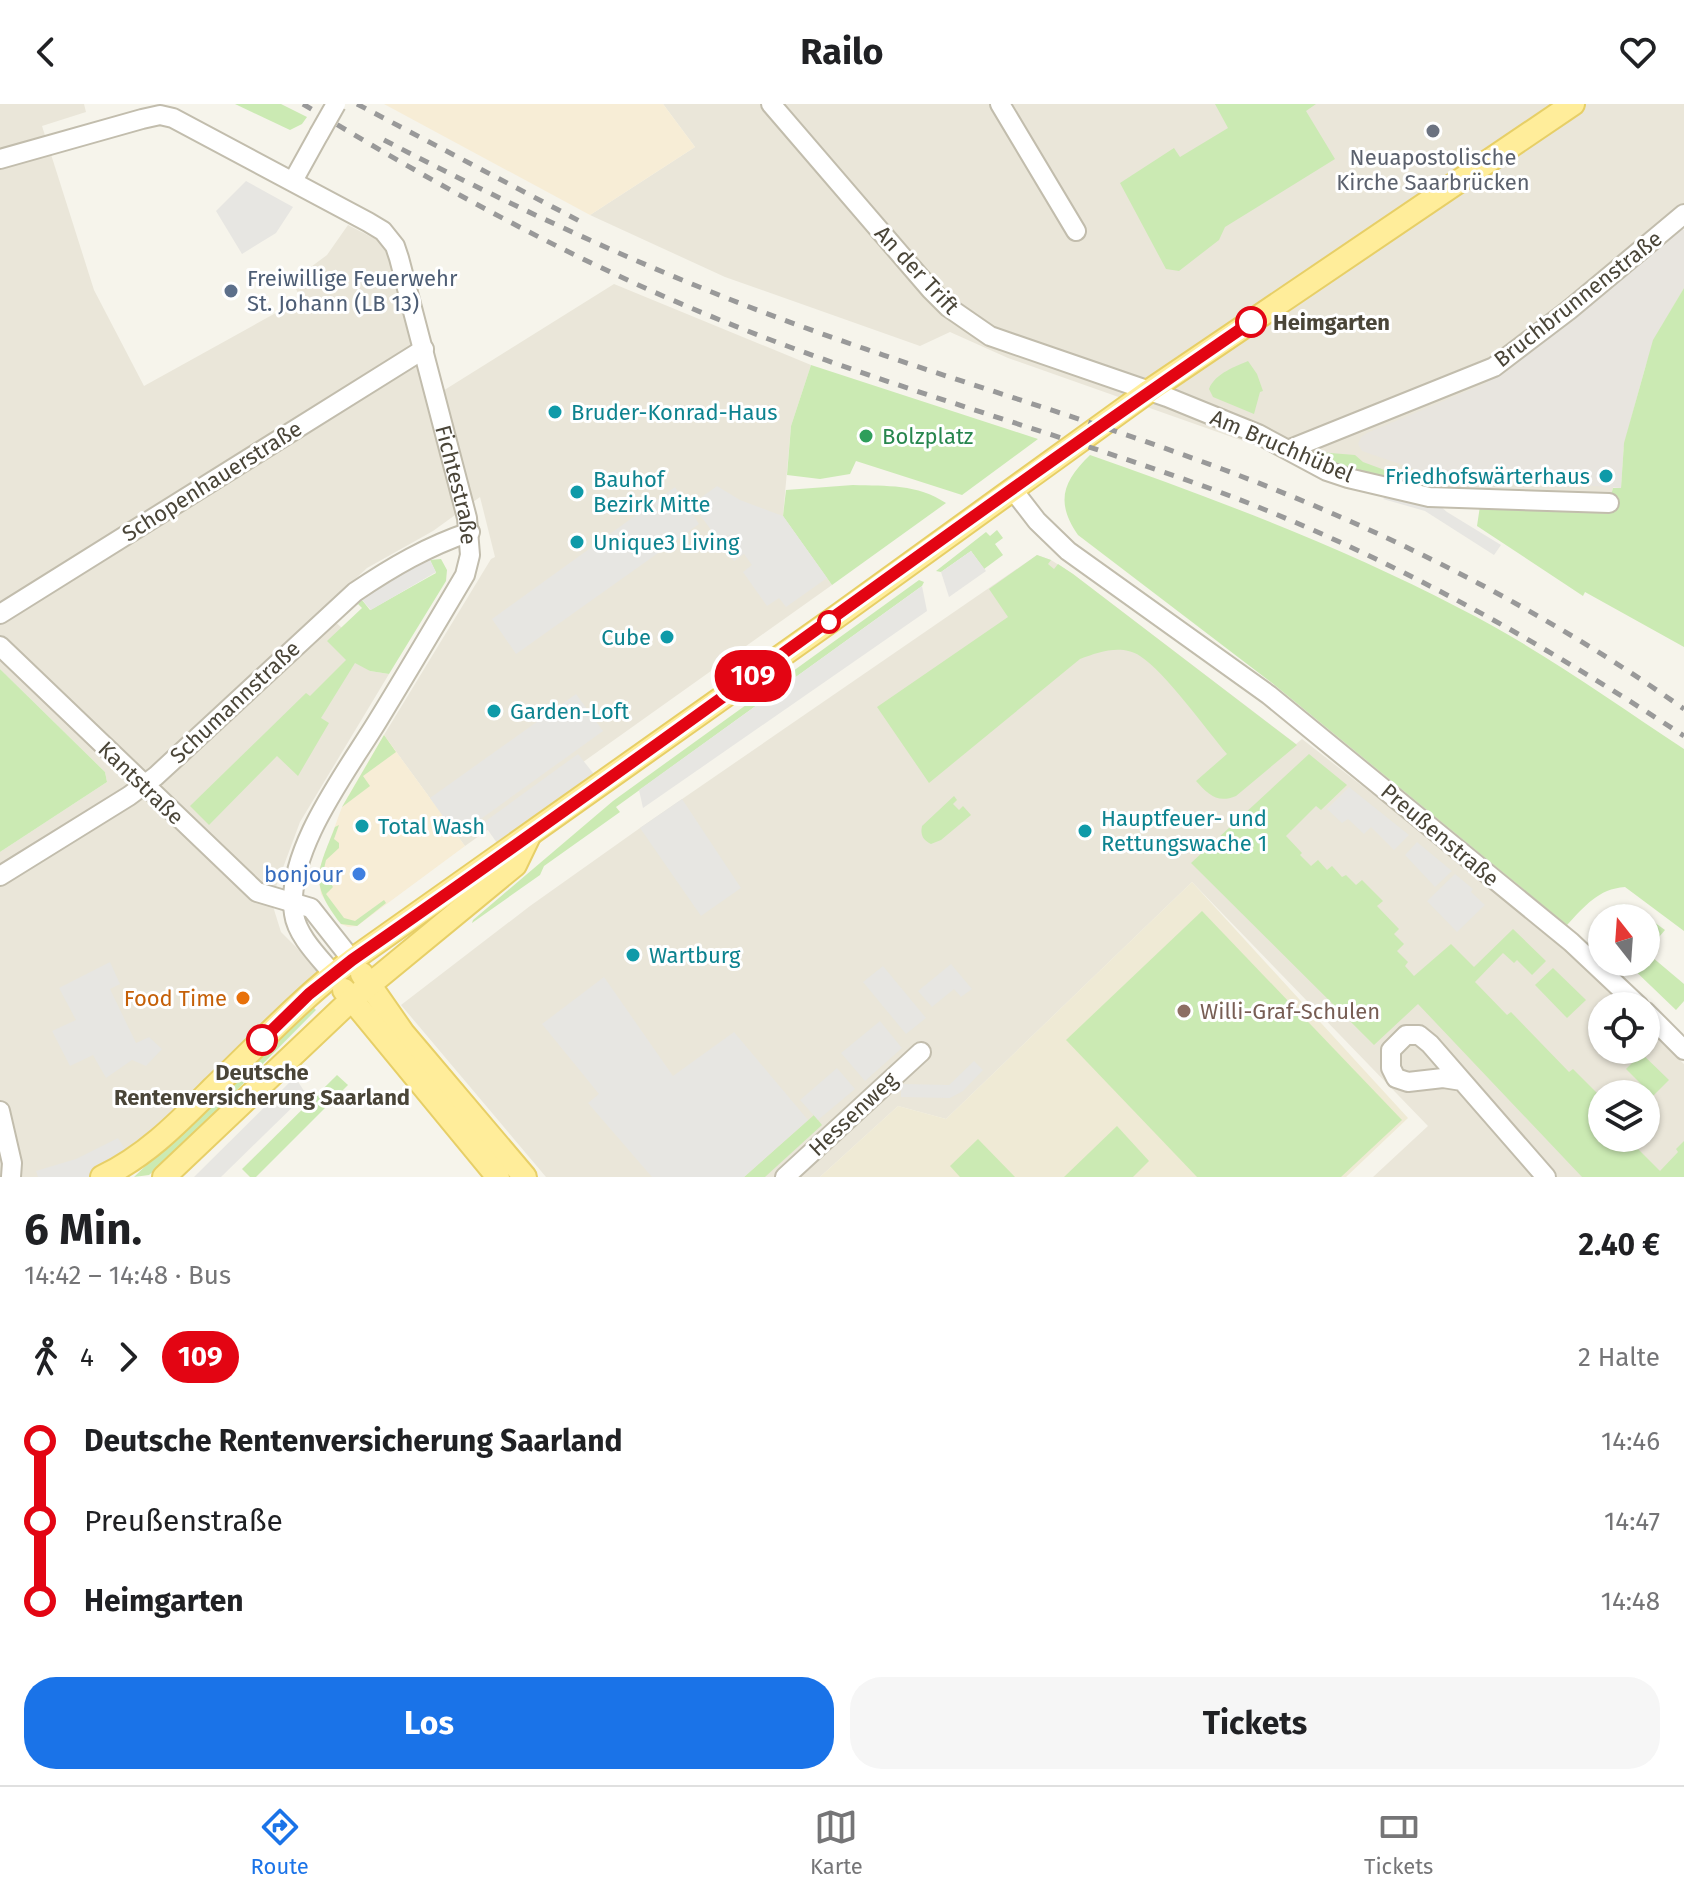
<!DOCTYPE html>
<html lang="de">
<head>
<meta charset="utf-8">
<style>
  :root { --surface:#fff; --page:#f6f6f6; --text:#202124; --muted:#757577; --line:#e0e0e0; --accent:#1a73e8 }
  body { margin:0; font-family:"Fira Sans",sans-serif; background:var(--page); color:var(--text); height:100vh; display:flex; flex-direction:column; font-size:30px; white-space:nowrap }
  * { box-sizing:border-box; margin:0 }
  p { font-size:26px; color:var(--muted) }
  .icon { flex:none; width:44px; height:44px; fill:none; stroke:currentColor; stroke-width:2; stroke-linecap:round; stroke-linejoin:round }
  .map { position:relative; height:1073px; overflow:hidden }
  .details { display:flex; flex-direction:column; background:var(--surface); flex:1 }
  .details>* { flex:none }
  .badge { padding:0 16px; border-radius:26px; font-size:28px; line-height:52px }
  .needle { width:52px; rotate:343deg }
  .controls { position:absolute; left:1588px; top:800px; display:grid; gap:16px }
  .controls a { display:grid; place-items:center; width:72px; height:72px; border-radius:50%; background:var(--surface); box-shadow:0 2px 6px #0004; font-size:40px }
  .map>.badge { position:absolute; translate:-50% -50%; box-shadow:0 0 0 4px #fff }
  .legs { display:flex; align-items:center; gap:12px; height:88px; padding:0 24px; font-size:26px }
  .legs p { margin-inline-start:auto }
  .headline { display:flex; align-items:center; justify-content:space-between; height:136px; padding:0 24px }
  h1 { font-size:44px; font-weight:700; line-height:60px }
  .action { display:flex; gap:16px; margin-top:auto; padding:16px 24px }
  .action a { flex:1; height:92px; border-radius:32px; background:var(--accent); color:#fff; font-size:32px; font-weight:700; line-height:92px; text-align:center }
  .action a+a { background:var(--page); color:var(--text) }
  ul { padding:0 24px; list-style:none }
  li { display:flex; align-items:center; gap:28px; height:80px; font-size:30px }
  li i { display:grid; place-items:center; width:12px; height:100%; margin:0 10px; background:currentColor }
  li i::after { content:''; width:20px; height:20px; margin:-10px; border:6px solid; border-radius:50%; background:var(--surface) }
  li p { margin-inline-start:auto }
  li:first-child i { background:linear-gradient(#0000 50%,currentColor 0) }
  li:last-child i { background:linear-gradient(currentColor 50%,#0000 0) }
  header { display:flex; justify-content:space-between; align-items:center; height:104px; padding:0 24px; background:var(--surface); font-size:36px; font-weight:700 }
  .menu { display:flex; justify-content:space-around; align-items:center; height:112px; border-top:2px solid var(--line); background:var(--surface); font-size:22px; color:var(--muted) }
  .menu a { display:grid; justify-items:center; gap:4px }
  .menu .on { color:var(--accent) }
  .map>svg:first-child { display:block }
  .residential { fill:#eae6d9; fill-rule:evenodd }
  .commercial { fill:#f7edd6 }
  .industrial { fill:#e8e5df }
  .education { fill:#efead5 }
  .green { fill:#cbeab3 }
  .parking { fill:#e7e6e2 }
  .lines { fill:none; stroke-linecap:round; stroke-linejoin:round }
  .minor-casing { stroke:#c2bdad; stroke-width:22 }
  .major-casing { stroke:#e7cf67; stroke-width:26 }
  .minor { stroke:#fff; stroke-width:18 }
  .major { stroke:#ffed9a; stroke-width:22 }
  .rail { stroke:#999; stroke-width:5; stroke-dasharray:10 10; stroke-linecap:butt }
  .minor-bridge-casing { stroke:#c2bdad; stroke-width:22; stroke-linecap:butt }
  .minor-bridge { stroke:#fff; stroke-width:18 }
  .line-1-casing { stroke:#fff; stroke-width:18 }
  .line-1 { stroke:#e30513; stroke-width:12 }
  .worship-dot { fill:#6b7280; stroke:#fff; stroke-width:3 }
  .service-dot { fill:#5c6f8a; stroke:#fff; stroke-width:3 }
  .stop-1-dot { fill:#fff; stroke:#e30513; stroke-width:4 }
  .culture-dot { fill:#0f9aa8; stroke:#fff; stroke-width:3 }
  .leisure-dot { fill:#2e9e5b; stroke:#fff; stroke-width:3 }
  .shop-dot { fill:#3f7fe0; stroke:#fff; stroke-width:3 }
  .food-dot { fill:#e8710a; stroke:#fff; stroke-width:3 }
  .education-dot { fill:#8d6e63; stroke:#fff; stroke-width:3 }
  .labels { text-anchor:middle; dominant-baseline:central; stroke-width:6; stroke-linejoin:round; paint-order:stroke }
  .worship-label { font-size:22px; fill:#5b616d; stroke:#fff }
  .street-label { font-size:22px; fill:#4a4538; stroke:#fff }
  .service-label { font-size:22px; fill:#4e5e75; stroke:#fff; text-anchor:start }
  .stop-label { font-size:22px; font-weight:bold; fill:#4a4538; stroke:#fff; text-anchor:start }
  .culture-label { font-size:22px; fill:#0d838f; stroke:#fff; text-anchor:start }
  .leisure-label { font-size:22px; fill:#27864d; stroke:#fff; text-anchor:start }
  .shop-label { font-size:22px; fill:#366cbe; stroke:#fff; text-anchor:end }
  .food-label { font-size:22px; fill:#c56008; stroke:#fff; text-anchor:end }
  .education-label { font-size:22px; fill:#785e54; stroke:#fff; text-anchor:start }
</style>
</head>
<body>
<header><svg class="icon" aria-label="back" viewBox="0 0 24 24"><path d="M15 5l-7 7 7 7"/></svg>Railo<svg class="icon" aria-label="heart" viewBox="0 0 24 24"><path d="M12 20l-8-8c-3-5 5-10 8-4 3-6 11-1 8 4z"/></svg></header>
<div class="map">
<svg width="1684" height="1073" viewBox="0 0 1684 1073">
  <rect width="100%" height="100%" fill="#f6f4eb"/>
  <g class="residential">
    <path d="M 0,0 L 84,0 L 86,8 L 42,22 L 94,186 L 144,282 L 301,195 L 292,177 L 327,151 L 348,121 L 391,143 L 430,295 L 614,180 L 811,261 L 791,322 L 783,412 L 832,481 L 465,742 L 384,631 L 491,455 L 495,453 L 480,393 L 433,427 L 367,464 L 322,506 L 342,524 L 370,567 L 389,570 L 300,718 L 271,796 L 281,828 L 321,868 L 139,1041 L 70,1073 L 0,1073 L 0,748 L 107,678 L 105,668 L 0,565 Z"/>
    <path d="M 663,0 L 1684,0 L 1684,123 L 1682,125 L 1684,126 L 1684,184 L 1663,220 L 1644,265 L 1609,399 L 1429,393 L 1348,374 L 1008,254 L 950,228 L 920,242 L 725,173 L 590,111 L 695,43 Z"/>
    <path d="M 1037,451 L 1051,456 L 1073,470 L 1296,640 L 1302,635 L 1470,766 L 1563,845 L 1623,902 L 1602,902 L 1602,946 L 1646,946 L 1646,924 L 1684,960 L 1684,1073 L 1373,1073 L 1428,1022 L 1192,778 L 946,1015 L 898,1002 L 820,1073 L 546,1073 L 401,901 L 530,802 L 640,724 ZM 1602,990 L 1646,990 L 1646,1034 L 1602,1034 Z"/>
  </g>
  <g class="commercial">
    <path d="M 384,0 L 663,0 L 695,43 L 590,111 Z"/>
    <path d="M 384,631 L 465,742 L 365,816 L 357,822 L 348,823 L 341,820 L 321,790 L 318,772 L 320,763 L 342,703 Z"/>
  </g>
  <path class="industrial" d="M 1681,125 L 1684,126 L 1684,184 L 1653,236 L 1624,339 L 1621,384 L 1429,370 L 1362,347 L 1358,340 L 1361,333 L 1367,329 L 1484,280 Z"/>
  <path class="education" d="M 1192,778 L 1408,1014 L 1346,1073 L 820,1073 L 898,1002 L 946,1015 Z"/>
  <g class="green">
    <path d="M 235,0 L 281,0 L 307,13 L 302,20 L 290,26 Z"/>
    <path d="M 1215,0 L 1316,0 L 1306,7 L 1335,55 L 1225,123 L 1219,136 L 1179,167 L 1166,165 L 1120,79 L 1174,44 L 1180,53 L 1228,24 Z"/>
    <path d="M 1684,184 L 1684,543 L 1585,488 L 1583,492 L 1477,422 L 1480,402 L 1607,405 L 1613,384 L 1621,384 L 1624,339 L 1653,236 Z"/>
    <path d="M 1248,257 L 1257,270 L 1263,287 L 1260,288 L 1254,310 L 1213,293 L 1209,285 C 1215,269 1237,262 1248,257 Z"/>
    <path d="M 811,261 L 1038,335 L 962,391 L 856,357 L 850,370 L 820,375 L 787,371 L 791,322 Z"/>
    <path d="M 1318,348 L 1355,351 L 1363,358 L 1398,371 L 1393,379 C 1373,375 1327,368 1318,348 Z"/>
    <path d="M 1090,351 C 1215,395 1340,442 1459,504 C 1538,544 1610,596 1684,645 L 1684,827 L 1625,783 C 1598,785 1585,802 1567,821 L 1272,579 L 1078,431 C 1055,398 1063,377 1090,351 Z"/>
    <path d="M 853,381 C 887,382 917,380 946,399 L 832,481 L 783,412 L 786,386 Z"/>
    <path d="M 997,426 L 1003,434 L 995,440 L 1003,451 L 984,465 L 971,447 L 941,468 L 936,467 L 986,428 L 990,432 Z"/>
    <path d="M 1037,451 L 1051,456 L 1048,460 L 1054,465 L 1058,460 L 1073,470 L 1297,641 L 1236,692 C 1217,700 1208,690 1196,677 L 1227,650 C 1206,625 1165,568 1140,552 C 1121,540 1099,548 1080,555 L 929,679 L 877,603 L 1008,513 L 989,485 Z"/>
    <path d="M 441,455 L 447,466 L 446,477 L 389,570 L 370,567 L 355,559 L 321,614 L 329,619 L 298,672 L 277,652 L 209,721 L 190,702 L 306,589 L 310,592 L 346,556 L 327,537 L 362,504 L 358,500 L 362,496 L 370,506 L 436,469 L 430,456 Z"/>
    <path d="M 919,476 L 924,478 L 922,482 L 616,703 L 620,708 L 544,762 L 540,771 L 472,819 L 473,816 L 613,697 Z"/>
    <path d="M 0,565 L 105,668 L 107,678 L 0,748 Z"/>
    <path d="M 384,631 L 396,648 L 363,672 L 370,682 L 342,703 Z"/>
    <path d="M 1309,650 L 1347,681 L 1321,706 L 1316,702 L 1286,732 L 1302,749 L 1300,751 L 1311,762 L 1318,756 L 1327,766 L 1332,762 L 1342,773 L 1346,771 L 1356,781 L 1362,776 L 1383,797 L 1377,802 L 1399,825 L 1394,830 L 1404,840 L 1397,847 L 1408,858 L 1405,862 L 1414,872 L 1451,840 L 1474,863 L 1513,825 L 1546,857 L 1532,871 L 1517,856 L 1514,859 L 1503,849 L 1475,878 L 1507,911 L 1511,908 L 1569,968 L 1573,965 L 1602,994 L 1602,1034 L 1627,1034 L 1660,1067 L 1678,1048 L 1676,1045 L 1684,1037 L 1684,1073 L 1582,1073 L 1418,900 L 1374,941 L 1191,759 Z"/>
    <path d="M 954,692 L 957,696 L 953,700 L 959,706 L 963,702 L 971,711 L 941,736 L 931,740 C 923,736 920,731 922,722 Z"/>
    <path d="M 339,721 L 334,735 L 339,739 L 339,744 L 326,756 L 323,769 L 333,783 L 326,790 L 344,814 L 355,817 L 384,796 L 386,799 L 357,822 L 341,820 C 309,778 317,769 335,723 Z"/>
    <path d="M 1625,800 L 1636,805 L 1665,826 L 1646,848 L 1684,880 L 1684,897 L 1676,906 L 1626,858 L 1646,858 L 1646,814 L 1602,814 L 1602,835 L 1591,825 L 1613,802 Z"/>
    <path d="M 1202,807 L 1402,1016 L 1341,1073 L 1197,1073 L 1066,936 Z"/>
    <path d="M 1553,864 L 1586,896 L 1567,914 L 1535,881 Z"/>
    <path d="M 312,902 L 316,906 L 228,995 L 214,1014 L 149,1071 L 134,1073 Z"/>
    <path d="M 1638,946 L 1669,976 L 1653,992 L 1626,965 L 1633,958 L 1629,953 Z"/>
    <path d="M 337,971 L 348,981 L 256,1073 L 250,1073 L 242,1065 Z"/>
    <path d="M 814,1011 L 822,1021 L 765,1073 L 744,1073 Z"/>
    <path d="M 1117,1022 L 1149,1057 L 1133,1073 L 1064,1073 Z"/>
    <path d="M 978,1035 L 1015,1073 L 960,1073 L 950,1062 Z"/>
  </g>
  <g class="parking">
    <path d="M 246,77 L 293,103 L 276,129 L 242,150 L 216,107 Z"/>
    <path d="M 717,382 L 740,396 L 783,412 L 827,474 L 786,503 L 779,494 L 767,502 L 743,468 L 752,461 L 744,450 L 734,457 L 692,400 Z"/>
    <path d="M 675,383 L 699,420 L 516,550 L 492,515 Z"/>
    <path d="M 1399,385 L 1429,393 L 1447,408 L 1501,441 L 1494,451 L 1425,407 L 1383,395 Z"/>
    <path d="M 425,446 L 436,468 L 371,506 L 355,488 Z"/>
    <path d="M 971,447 L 986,467 L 949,493 L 941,468 Z"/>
    <path d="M 922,482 L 927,507 L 643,704 L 639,686 Z"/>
    <path d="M 576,590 L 603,627 L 457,732 L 430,694 Z"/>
    <path d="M 578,650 L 601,679 L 504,749 L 483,719 Z"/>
    <path d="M 1349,683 L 1409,731 L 1394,746 L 1371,723 L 1364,730 L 1348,715 L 1342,719 L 1327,705 Z"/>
    <path d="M 682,695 L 741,784 L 701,812 L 640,724 Z"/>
    <path d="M 1417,738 L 1452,767 L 1435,783 L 1405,751 Z"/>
    <path d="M 1455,770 L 1473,785 L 1471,788 L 1485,801 L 1457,828 L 1427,797 Z"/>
    <path d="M 110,858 L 120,880 L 110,885 L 136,939 L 149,933 L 162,945 L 146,962 L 132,956 L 106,974 L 93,951 L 70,962 L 52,927 L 76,916 L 59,884 Z"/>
    <path d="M 951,860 L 972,885 L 961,893 L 954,885 L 932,903 L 918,887 Z"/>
    <path d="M 883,862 L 926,914 L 906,930 L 863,878 Z"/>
    <path d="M 604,873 L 673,972 L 734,928 L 808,1016 L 744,1073 L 652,1073 L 588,999 L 599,990 L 542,920 Z"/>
    <path d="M 880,917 L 902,944 L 865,977 L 841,949 Z"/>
    <path d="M 974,957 L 983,966 L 963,987 L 950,994 L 901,993 L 901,980 L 949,981 Z"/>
    <path d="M 837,964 L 855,985 L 818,1016 L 800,996 Z"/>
    <path d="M 295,973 L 306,990 L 221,1073 L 194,1073 Z"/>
    <path d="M 118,1034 L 132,1057 L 102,1073 L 38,1073 L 36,1067 L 76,1055 Z"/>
  </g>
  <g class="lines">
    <g class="minor-casing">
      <g id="minor">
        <path d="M 771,0 L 931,186 L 948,203 L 990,232 L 1167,293 L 1258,330 L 1327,367 L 1348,374 L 1429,393 L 1609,399"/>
        <path d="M 1000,0 L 1076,127"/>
        <path id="s1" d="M 0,55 L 142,15 L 160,11 L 173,14 L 368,118 L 383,127 L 395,142 L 399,154 L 467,414 L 470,451 L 465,471 C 436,520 407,569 377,618 C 347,667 284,749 294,810 C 297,832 319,853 333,870"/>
        <path d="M 293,77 L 319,30"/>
        <path d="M 1290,345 L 1494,263 L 1569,206 L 1684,110"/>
        <path d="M 1013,386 L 1037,417 L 1068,447 L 1269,591 L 1571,838 L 1639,902"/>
        <path d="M 0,510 L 424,245"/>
        <path d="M 0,542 L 257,788 L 311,804 L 352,856"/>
        <path d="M 0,772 L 129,692 L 156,672 L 355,488 C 392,463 428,442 470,428"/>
        <path d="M 1646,908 L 1684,946"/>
        <path d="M 1462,977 L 1443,974 L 1408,978 L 1396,974 L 1391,964 L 1391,946 L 1406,931 L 1419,931 L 1430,940 L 1546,1073"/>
        <path d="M 0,1007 L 12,1059 L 11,1073"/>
        <path d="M 785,1073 L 921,948"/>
      </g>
    </g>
    <g class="major-casing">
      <g id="major">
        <path d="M 362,870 L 403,929 L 525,1073"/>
        <path d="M 344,886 L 498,1073"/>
        <path d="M 102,1073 C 146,1052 178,1019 212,985 C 258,941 301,894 352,856 L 832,516 L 1149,287 L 1573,0"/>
        <path d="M 164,1073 L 351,896 L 515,761 L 529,732"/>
      </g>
    </g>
    <use href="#minor" class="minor"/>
    <use href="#major" class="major"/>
    <g class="rail">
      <path d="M 303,0 C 431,78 565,152 703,209 C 871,279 1047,325 1217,387 C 1383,449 1536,535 1684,632"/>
      <path d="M 357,0 L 587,121"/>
      <path d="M 384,36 C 515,104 655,169 795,220 C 936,272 1081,312 1222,365 C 1383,425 1543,505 1684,605"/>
    </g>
    <g class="minor-bridge-casing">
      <path id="minor-bridge" d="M 319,30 L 336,0"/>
    </g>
    <use href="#minor-bridge" class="minor-bridge"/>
  </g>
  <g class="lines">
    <g class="line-1-casing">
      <path id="line-1" d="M 262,936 L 309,890 L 352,856 C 655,647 948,425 1251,218"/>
    </g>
    <use href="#line-1" class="line-1"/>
  </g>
  <circle class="worship-dot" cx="1433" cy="27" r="8"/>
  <circle class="service-dot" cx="231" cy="187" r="8"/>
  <g class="stop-1-dot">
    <circle cx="1251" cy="218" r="14"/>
    <circle cx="829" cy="518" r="10"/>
    <circle cx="262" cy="936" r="14"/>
  </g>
  <g class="culture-dot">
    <circle cx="555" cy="308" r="8"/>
    <circle cx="1606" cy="372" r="8"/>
    <circle cx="577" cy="388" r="8"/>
    <circle cx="577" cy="438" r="8"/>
    <circle cx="667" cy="533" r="8"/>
    <circle cx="494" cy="607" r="8"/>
    <circle cx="362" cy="722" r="8"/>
    <circle cx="1085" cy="727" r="8"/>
    <circle cx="633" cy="851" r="8"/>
  </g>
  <circle class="leisure-dot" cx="866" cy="332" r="8"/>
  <circle class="shop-dot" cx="359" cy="770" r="8"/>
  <circle class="food-dot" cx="243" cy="894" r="8"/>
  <circle class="education-dot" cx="1184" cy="907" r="8"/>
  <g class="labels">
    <g class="worship-label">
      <text x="1433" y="53">Neuapostolische<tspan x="1433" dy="25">Kirche Saarbrücken</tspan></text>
    </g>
    <g class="street-label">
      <text transform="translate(917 166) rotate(47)">An der Trift</text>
      <text transform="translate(1578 195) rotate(-38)">Bruchbrunnenstraße</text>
      <text transform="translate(1282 342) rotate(23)">Am Bruchhübel</text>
      <text transform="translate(212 377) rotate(-32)">Schopenhauerstraße</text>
      <text stroke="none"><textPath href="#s1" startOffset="684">Fichtestraße</textPath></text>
      <text transform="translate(235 598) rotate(-43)">Schumannstraße</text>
      <text transform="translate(141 679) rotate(44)">Kantstraße</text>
      <text transform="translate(1440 731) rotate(40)">Preußenstraße</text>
      <text transform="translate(853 1010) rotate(-43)">Hessenweg</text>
    </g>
    <g class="service-label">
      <text x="247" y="174">Freiwillige Feuerwehr<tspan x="247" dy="25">St. Johann (LB 13)</tspan></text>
    </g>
    <g class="stop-label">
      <text x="1273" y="218">Heimgarten</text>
      <text x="262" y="968" text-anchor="middle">Deutsche<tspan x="262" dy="25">Rentenversicherung Saarland</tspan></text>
    </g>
    <g class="culture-label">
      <text x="571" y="308">Bruder-Konrad-Haus</text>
      <text x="1590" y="372" text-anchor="end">Friedhofswärterhaus</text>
      <text x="593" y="375">Bauhof<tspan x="593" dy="25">Bezirk Mitte</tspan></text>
      <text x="593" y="438">Unique3 Living</text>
      <text x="651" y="533" text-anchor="end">Cube</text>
      <text x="510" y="607">Garden-Loft</text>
      <text x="1101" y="714">Hauptfeuer- und<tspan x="1101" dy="25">Rettungswache 1</tspan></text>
      <text x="378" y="722">Total Wash</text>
      <text x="649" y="851">Wartburg</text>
    </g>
    <g class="leisure-label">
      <text x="882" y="332">Bolzplatz</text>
    </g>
    <g class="shop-label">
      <text x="343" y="770">bonjour</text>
    </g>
    <g class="food-label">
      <text x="227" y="894">Food Time</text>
    </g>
    <g class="education-label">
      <text x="1200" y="907">Willi-Graf-Schulen</text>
    </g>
  </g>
</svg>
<div class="controls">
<a><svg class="needle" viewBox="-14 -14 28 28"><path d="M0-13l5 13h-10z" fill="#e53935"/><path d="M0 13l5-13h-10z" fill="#757577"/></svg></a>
<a><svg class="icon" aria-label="locate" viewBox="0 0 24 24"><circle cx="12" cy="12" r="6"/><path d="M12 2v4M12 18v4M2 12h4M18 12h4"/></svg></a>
<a><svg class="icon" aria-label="layers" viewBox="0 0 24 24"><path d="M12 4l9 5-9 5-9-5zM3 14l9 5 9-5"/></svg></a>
</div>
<b class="badge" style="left:753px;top:572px;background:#e30513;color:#fff">109</b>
</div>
<section class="details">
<div class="headline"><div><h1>6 Min.</h1><p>14:42 – 14:48 · Bus</p></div><b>2.40 €</b></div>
<div class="legs"><svg class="icon" aria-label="walk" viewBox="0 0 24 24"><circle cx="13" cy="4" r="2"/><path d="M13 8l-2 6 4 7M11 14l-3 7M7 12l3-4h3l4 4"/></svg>4<svg class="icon" aria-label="forward" viewBox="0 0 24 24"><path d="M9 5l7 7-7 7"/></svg><b class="badge" style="background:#e30513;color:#fff">109</b><p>2 Halte</p></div>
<ul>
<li><i style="color:#e30513"></i><b>Deutsche Rentenversicherung Saarland</b><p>14:46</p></li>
<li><i style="color:#e30513"></i><span>Preußenstraße</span><p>14:47</p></li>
<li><i style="color:#e30513"></i><b>Heimgarten</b><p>14:48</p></li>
</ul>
<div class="action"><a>Los</a><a>Tickets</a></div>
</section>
<nav class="menu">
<a class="on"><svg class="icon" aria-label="directions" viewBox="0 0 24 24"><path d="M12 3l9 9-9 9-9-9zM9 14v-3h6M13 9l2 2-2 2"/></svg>Route</a>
<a><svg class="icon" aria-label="map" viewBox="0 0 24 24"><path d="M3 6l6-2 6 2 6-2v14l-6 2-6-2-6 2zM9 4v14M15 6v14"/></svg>Karte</a>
<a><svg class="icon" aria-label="tickets" viewBox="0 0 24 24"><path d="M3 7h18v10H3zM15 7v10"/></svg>Tickets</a>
</nav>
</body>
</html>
